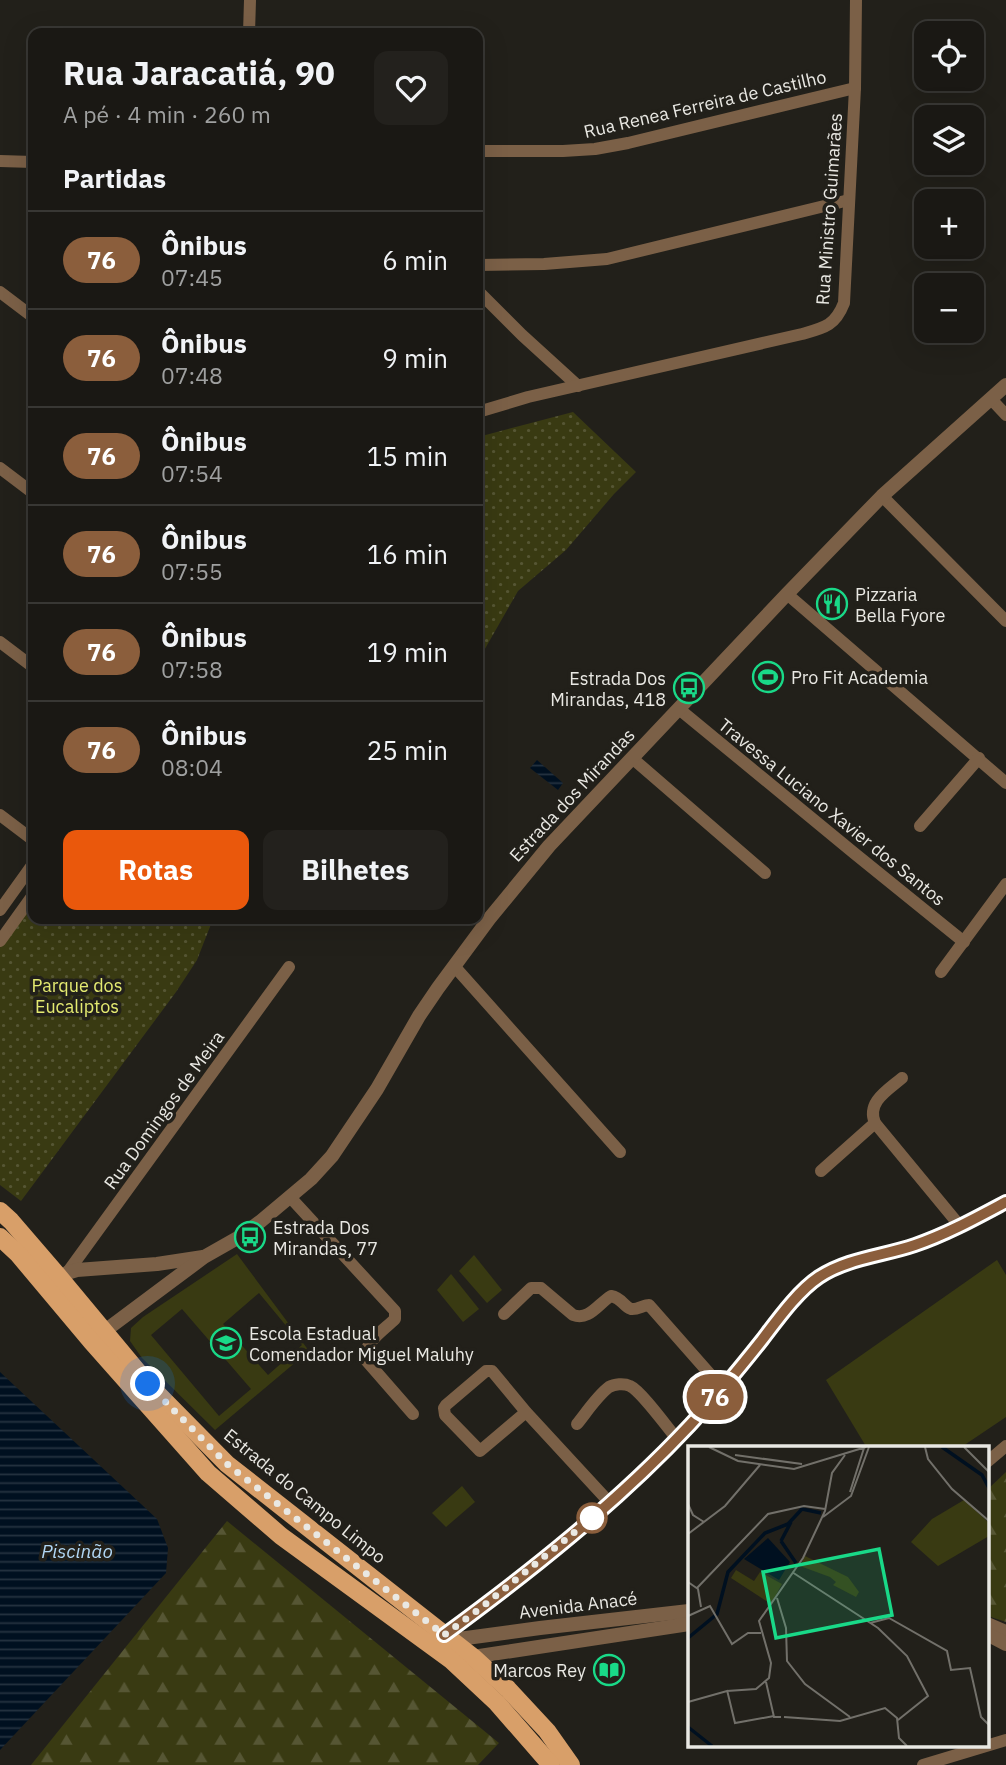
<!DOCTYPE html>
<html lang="pt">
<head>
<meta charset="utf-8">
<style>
  :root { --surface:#1a1814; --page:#23211d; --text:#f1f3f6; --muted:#9fa0a0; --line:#383734; --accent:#ea580c }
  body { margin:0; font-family:"IBM Plex Sans",sans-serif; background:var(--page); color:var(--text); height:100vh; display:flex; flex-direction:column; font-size:26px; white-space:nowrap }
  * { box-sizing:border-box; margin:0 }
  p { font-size:23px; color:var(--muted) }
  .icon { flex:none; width:38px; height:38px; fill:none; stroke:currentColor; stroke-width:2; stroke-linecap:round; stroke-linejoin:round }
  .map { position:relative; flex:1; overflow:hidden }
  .drawer { position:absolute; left:28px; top:28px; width:455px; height:896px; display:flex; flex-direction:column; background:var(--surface); border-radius:14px; box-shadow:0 7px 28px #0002,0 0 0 2px var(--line) }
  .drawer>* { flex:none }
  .badge { padding:0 14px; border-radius:23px; font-size:24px; line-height:46px }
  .fabs { position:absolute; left:914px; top:21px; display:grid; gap:14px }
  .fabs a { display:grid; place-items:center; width:70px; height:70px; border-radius:14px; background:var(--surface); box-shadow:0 7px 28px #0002,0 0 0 2px var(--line); font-size:35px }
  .you { position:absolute; width:35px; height:35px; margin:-18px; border:5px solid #fff; border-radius:50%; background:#1a73e8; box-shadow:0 0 0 10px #1a73e833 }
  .map>.badge { position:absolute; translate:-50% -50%; box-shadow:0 0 0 4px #fff }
  h2 { padding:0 35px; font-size:26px; line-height:63px }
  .round { display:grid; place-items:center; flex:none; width:74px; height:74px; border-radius:14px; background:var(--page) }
  .headline { display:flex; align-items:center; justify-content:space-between; height:119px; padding:0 35px }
  h1 { font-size:33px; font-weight:700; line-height:52px }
  .primary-button { display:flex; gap:14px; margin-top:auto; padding:14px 35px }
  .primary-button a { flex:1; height:80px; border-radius:14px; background:var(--accent); color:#fff; font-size:28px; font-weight:700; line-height:80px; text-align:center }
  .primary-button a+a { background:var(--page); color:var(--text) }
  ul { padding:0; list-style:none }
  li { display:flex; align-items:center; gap:21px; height:98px; padding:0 35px; border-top:2px solid var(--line) }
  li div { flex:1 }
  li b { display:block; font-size:26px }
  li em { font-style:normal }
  li .badge { min-width:77px; font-weight:700; text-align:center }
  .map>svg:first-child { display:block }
  .green { fill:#393a12; fill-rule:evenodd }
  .forest { fill:url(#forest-firs) }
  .park { fill:url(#park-dots) }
  .water { fill:url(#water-rules) }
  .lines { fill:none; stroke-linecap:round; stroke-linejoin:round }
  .minor { stroke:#7b6047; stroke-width:12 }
  .tertiary { stroke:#7b6047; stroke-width:14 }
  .primary { stroke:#d89f69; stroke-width:18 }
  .line-casing { stroke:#fff; stroke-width:16 }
  .line { stroke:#8b5e3c; stroke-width:10 }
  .walk { stroke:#e9e8e3; stroke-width:7; stroke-dasharray:0 12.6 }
  .stop-dot { fill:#fff; stroke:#8b5e3c; stroke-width:3.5 }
  .labels { text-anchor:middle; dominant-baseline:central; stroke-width:7; stroke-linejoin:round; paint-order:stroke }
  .street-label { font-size:18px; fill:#e9e8e3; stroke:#22201a }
  .poi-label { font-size:18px; fill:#e9e8e3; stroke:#22201a; text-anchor:start }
  .park-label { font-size:18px; fill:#e4ea71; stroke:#22201a }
  .water-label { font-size:19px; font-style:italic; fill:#b1d7f5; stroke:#22201a }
  .inset-river { fill:none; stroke:#001020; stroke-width:3.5 }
  .inset-road { fill:none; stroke:#72706a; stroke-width:2 }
  .view { fill:#19d988; fill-opacity:0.15; stroke:#19d988; stroke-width:3.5 }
  .inset-edge { fill:none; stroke:#e9e8e3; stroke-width:3.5 }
</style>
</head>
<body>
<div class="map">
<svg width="1006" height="1765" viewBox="0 0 1006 1765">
  <defs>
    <pattern id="forest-firs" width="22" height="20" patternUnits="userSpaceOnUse" patternTransform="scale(1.75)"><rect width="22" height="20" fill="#393a12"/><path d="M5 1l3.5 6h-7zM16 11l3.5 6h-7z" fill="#565634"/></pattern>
    <pattern id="park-dots" width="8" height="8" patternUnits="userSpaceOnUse" patternTransform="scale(1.75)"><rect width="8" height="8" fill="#393a12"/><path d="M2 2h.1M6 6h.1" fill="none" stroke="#565634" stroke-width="1.8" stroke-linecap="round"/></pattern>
    <pattern id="water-rules" width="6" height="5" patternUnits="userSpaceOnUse" patternTransform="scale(1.75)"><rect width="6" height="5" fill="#001020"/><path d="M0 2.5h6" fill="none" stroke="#253340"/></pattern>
  </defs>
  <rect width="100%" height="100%" fill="#22201a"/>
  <g class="green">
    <path d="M 237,1254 L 309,1351 L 215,1430 L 142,1358 L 130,1341 L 131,1328 L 143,1317 ZM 259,1293 L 302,1345 L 268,1375 L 223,1324 ZM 182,1309 L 251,1389 L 219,1416 L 151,1335 Z"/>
    <path d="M 474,1255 L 502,1290 L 487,1303 L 459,1271 Z"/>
    <path d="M 997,1260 L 1006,1275 L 1006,1417 L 960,1448 L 867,1448 L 826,1380 Z"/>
    <path d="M 451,1274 L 479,1309 L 463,1322 L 437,1290 Z"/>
    <path d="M 462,1486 L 475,1502 L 446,1527 L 432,1513 Z"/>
  </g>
  <g class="forest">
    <path d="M 1006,1472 L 1006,1622 L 991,1617 L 987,1614 L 987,1490 Z"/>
    <path d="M 227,1521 L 499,1743 L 478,1765 L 31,1765 Z"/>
  </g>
  <g class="park">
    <path d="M 573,412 L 636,472 L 614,494 L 566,550 L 518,591 L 478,661 L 478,437 Z"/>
    <path d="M 33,900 L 33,919 L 213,919 L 197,960 L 176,992 L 21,1201 L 0,1185 L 0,945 Z"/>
  </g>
  <g class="water">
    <path d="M 537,760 L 563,783 L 558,790 L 530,768 Z"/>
    <path d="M 0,1372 L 157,1519 L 168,1548 L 166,1573 L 0,1750 Z"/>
  </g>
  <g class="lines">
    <g class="minor">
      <path d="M 249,33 L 250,0"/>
      <path d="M 478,151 L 563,151 L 595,149 L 628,143 L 855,88"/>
      <path d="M 0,161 L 33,162"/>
      <path d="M 478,265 L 544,264 L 607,259 L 849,200"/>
      <path d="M 478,291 L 522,335 L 578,386"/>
      <path d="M 0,292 L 33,317"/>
      <path d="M 991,399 L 1006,415"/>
      <path d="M 478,412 L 528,397 L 802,334 C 824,328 835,326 844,303 L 855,88 L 856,0"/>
      <path d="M 0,468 L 33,493"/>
      <path d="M 882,496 L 1006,621"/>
      <path d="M 787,594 L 1006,783"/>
      <path d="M 0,642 L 33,667"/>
      <path d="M 679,709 L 854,853 L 964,942"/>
      <path d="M 632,758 L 765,873"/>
      <path d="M 0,815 L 33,840"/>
      <path d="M 920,826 L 979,758"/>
      <path d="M 0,910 L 33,864"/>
      <path d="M 0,941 L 33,895"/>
      <path d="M 455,967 L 620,1152"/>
      <path d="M 941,972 L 1006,884"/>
      <path d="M 902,1078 C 888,1090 866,1102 875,1123 L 960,1226"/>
      <path d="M 821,1171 L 875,1123"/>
      <path d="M 290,1197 L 395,1311 L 395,1319 C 384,1330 364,1342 365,1359 L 413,1414"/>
      <path d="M 67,1273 L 289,967"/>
      <path d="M 504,1314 L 531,1288 L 541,1288 L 573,1315 C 589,1321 598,1304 611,1296 C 622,1298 623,1306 631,1309 C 637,1310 644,1305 649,1305 L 723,1389"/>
      <path d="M 526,1412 L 480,1451 L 445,1415 L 444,1408 L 446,1405 L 486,1371 L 492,1371 L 526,1412 L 610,1503"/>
      <path d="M 577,1424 C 586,1413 597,1396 609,1387 C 614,1384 624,1383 630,1386 C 641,1391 667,1427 677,1439"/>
      <path d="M 987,1462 L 1006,1446"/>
      <path d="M 444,1635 C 474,1613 503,1590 532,1567 C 586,1524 639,1479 686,1428 C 711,1402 734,1376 756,1348 C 773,1326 797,1292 819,1277 C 848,1258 883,1256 915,1245 C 947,1234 976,1218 1006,1202"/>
      <path d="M 923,1765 L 1006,1740"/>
    </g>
    <g class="tertiary">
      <path d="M 53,1284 L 67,1273 L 77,1270 L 157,1264 L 203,1257"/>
      <path d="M 98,1336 L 204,1257 L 241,1236 L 261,1221 L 311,1179 L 332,1156 L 377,1089 L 419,1016 L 438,988 L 489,919 L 549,846 L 787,594 L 882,496 L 1006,385"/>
      <path d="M 987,1624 L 1006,1632"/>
      <path d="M 987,1634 L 1006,1644"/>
      <path d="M 444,1641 L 540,1628 L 689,1611"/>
      <path d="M 466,1658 L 689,1624"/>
    </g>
    <g class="primary">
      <path d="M 0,1211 L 11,1221 L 60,1278 L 148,1384 L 227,1464 L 473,1657 L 508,1689 L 547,1731 L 571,1765"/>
      <path d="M 0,1237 L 18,1254 L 91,1341 L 208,1473 L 281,1536 L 451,1660 L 497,1703 L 551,1765"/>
    </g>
  </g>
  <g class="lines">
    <g class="line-casing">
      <path id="line" d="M 444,1635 C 530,1572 617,1503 690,1425 C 716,1397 739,1369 762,1340 C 778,1319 798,1291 819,1277 C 848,1258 883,1256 915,1245 C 947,1234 976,1218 1006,1202"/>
    </g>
    <use href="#line" class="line"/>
    <path class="walk" d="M 148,1384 L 227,1464 L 444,1635 L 482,1607 L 592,1518"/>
  </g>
  <defs>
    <g id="restaurant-ring" transform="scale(1.575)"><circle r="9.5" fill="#22201a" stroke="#19d988" stroke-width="1.5"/><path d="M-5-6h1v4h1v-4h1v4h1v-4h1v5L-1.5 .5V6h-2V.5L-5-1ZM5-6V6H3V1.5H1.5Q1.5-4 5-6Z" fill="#19d988"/></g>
    <g id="stadium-ring" transform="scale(1.575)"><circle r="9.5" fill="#22201a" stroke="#19d988" stroke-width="1.5"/><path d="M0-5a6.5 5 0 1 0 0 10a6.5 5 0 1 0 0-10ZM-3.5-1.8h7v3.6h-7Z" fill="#19d988"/></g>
    <g id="bus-ring" transform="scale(1.575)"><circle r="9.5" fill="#22201a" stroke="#19d988" stroke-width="1.5"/><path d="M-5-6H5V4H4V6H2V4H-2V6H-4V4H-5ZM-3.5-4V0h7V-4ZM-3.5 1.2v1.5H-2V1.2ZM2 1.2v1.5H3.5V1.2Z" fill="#19d988"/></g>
    <g id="school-ring" transform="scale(1.575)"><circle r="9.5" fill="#22201a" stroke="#19d988" stroke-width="1.5"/><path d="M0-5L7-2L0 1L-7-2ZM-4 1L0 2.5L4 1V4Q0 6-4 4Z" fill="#19d988"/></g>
    <g id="library-ring" transform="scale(1.575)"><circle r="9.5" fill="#22201a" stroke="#19d988" stroke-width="1.5"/><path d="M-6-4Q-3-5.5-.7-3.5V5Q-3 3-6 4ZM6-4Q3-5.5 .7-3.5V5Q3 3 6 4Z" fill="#19d988"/></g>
  </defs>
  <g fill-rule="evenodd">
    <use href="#restaurant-ring" x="832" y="604"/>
    <use href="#stadium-ring" x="768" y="677"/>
    <use href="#bus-ring" x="689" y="688"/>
    <use href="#bus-ring" x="250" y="1237"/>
    <use href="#school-ring" x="226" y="1343"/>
    <use href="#library-ring" x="609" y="1670"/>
  </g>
  <circle class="stop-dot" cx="592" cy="1518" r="14"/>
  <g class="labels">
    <g class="street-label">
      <text transform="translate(705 104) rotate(-13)">Rua Renea Ferreira de Castilho</text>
      <text transform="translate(829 209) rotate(-86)">Rua Ministro Guimarães</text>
      <text transform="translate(572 795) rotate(-47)">Estrada dos Mirandas</text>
      <text transform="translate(832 812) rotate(39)">Travessa Luciano Xavier dos Santos</text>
      <text transform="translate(164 1110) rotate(-54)">Rua Domingos de Meira</text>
      <text transform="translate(305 1496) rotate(39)">Estrada do Campo Limpo</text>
      <text transform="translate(578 1605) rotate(-7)">Avenida Anacé</text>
    </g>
    <g class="poi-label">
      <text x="855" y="594">Pizzaria<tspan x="855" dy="21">Bella Fyore</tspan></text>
      <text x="791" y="677">Pro Fit Academia</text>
      <text x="666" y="678" text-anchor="end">Estrada Dos<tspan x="666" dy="21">Mirandas, 418</tspan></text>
      <text x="273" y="1227">Estrada Dos<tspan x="273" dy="21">Mirandas, 77</tspan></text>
      <text x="249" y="1333">Escola Estadual<tspan x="249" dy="21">Comendador Miguel Maluhy</tspan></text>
      <text x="586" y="1670" text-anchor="end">Marcos Rey</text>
    </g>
    <g class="park-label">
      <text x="77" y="985">Parque dos<tspan x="77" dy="21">Eucaliptos</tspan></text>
    </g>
    <g class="water-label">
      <text x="77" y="1551">Piscinão</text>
    </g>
  </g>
  <g transform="translate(688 1446)">
    <rect width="301" height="301" fill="#22201a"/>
    <path d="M 48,124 L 66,135 L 72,126 L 94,138 L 83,158 L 43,132 Z" fill="#393a12"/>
    <path d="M 276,54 L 301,77 L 301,90 L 250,120 L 223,96 L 244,73 Z" fill="#393a12"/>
    <path d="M 117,110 L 160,131 L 171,146 L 168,151 L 145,139 L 148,136 L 142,131 L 112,120 Z" fill="#393a12"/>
    <path d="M 80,92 L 102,116 L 91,134 L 56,113 Z" fill="#001020"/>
    <path class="inset-river" d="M 254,1 L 294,29 L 301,42M 93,95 L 108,117M 93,95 L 103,76M 0,192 L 29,168 L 40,126 L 77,87 L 100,78 L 114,63 L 133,67M 0,281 L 24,300"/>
    <path class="inset-road" d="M 21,1 L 50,15 L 106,23 L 178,1M 237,1 L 240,13 L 264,43 L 301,75M 276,1 L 301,26M 47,9 L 114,18M 162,46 L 176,2M 0,58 L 5,69 L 16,76M 135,71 L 163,50 L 181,1M 0,88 L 37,60 L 72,19M 104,126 L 190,182 L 219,210 L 240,250 L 210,274M 0,136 L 10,143 L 13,161M 9,142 L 80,68 L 116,60 L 137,63M 89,152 L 98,182 L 99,215 L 117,238 L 162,271M 0,170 L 22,160 L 44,198 L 60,187 L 73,187M 182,177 L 201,172 L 259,205 L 263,224 L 282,222 L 293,271 L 301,279M 78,236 L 86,271 L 93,271M 39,244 L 47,277 L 86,270M 0,256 L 39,245 L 68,243 L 81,232 L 83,217 L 71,175 L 115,112 L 137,65 L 144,27 L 157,9M 96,271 L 152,275 L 197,262 L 209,272 L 211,292 L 219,300"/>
    <path class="view" d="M 191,103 L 204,169 L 88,192 L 75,126 Z"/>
    <rect width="301" height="301" class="inset-edge"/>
  </g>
</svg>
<div class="fabs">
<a><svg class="icon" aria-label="locate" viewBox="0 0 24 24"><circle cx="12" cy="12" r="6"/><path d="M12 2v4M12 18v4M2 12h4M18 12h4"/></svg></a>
<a><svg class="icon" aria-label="layers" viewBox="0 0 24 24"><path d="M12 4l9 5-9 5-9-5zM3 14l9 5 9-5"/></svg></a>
<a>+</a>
<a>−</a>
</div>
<div class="you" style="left:148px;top:1384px"></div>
<b class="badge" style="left:715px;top:1397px;background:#8b5e3c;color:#fff">76</b>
<section class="drawer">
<div class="headline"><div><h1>Rua Jaracatiá, 90</h1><p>A pé · 4 min · 260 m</p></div><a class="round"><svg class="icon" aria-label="heart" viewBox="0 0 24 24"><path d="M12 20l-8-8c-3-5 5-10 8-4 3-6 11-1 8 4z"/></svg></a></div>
<h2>Partidas</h2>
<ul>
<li><span class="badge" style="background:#8b5e3c;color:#fff">76</span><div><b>Ônibus</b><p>07:45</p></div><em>6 min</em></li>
<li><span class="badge" style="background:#8b5e3c;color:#fff">76</span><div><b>Ônibus</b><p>07:48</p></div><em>9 min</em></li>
<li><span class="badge" style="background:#8b5e3c;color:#fff">76</span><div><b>Ônibus</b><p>07:54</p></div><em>15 min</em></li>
<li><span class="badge" style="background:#8b5e3c;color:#fff">76</span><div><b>Ônibus</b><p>07:55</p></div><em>16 min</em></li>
<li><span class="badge" style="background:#8b5e3c;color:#fff">76</span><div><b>Ônibus</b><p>07:58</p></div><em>19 min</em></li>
<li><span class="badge" style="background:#8b5e3c;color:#fff">76</span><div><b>Ônibus</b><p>08:04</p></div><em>25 min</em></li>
</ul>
<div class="primary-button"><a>Rotas</a><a>Bilhetes</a></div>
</section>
</div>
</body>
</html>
